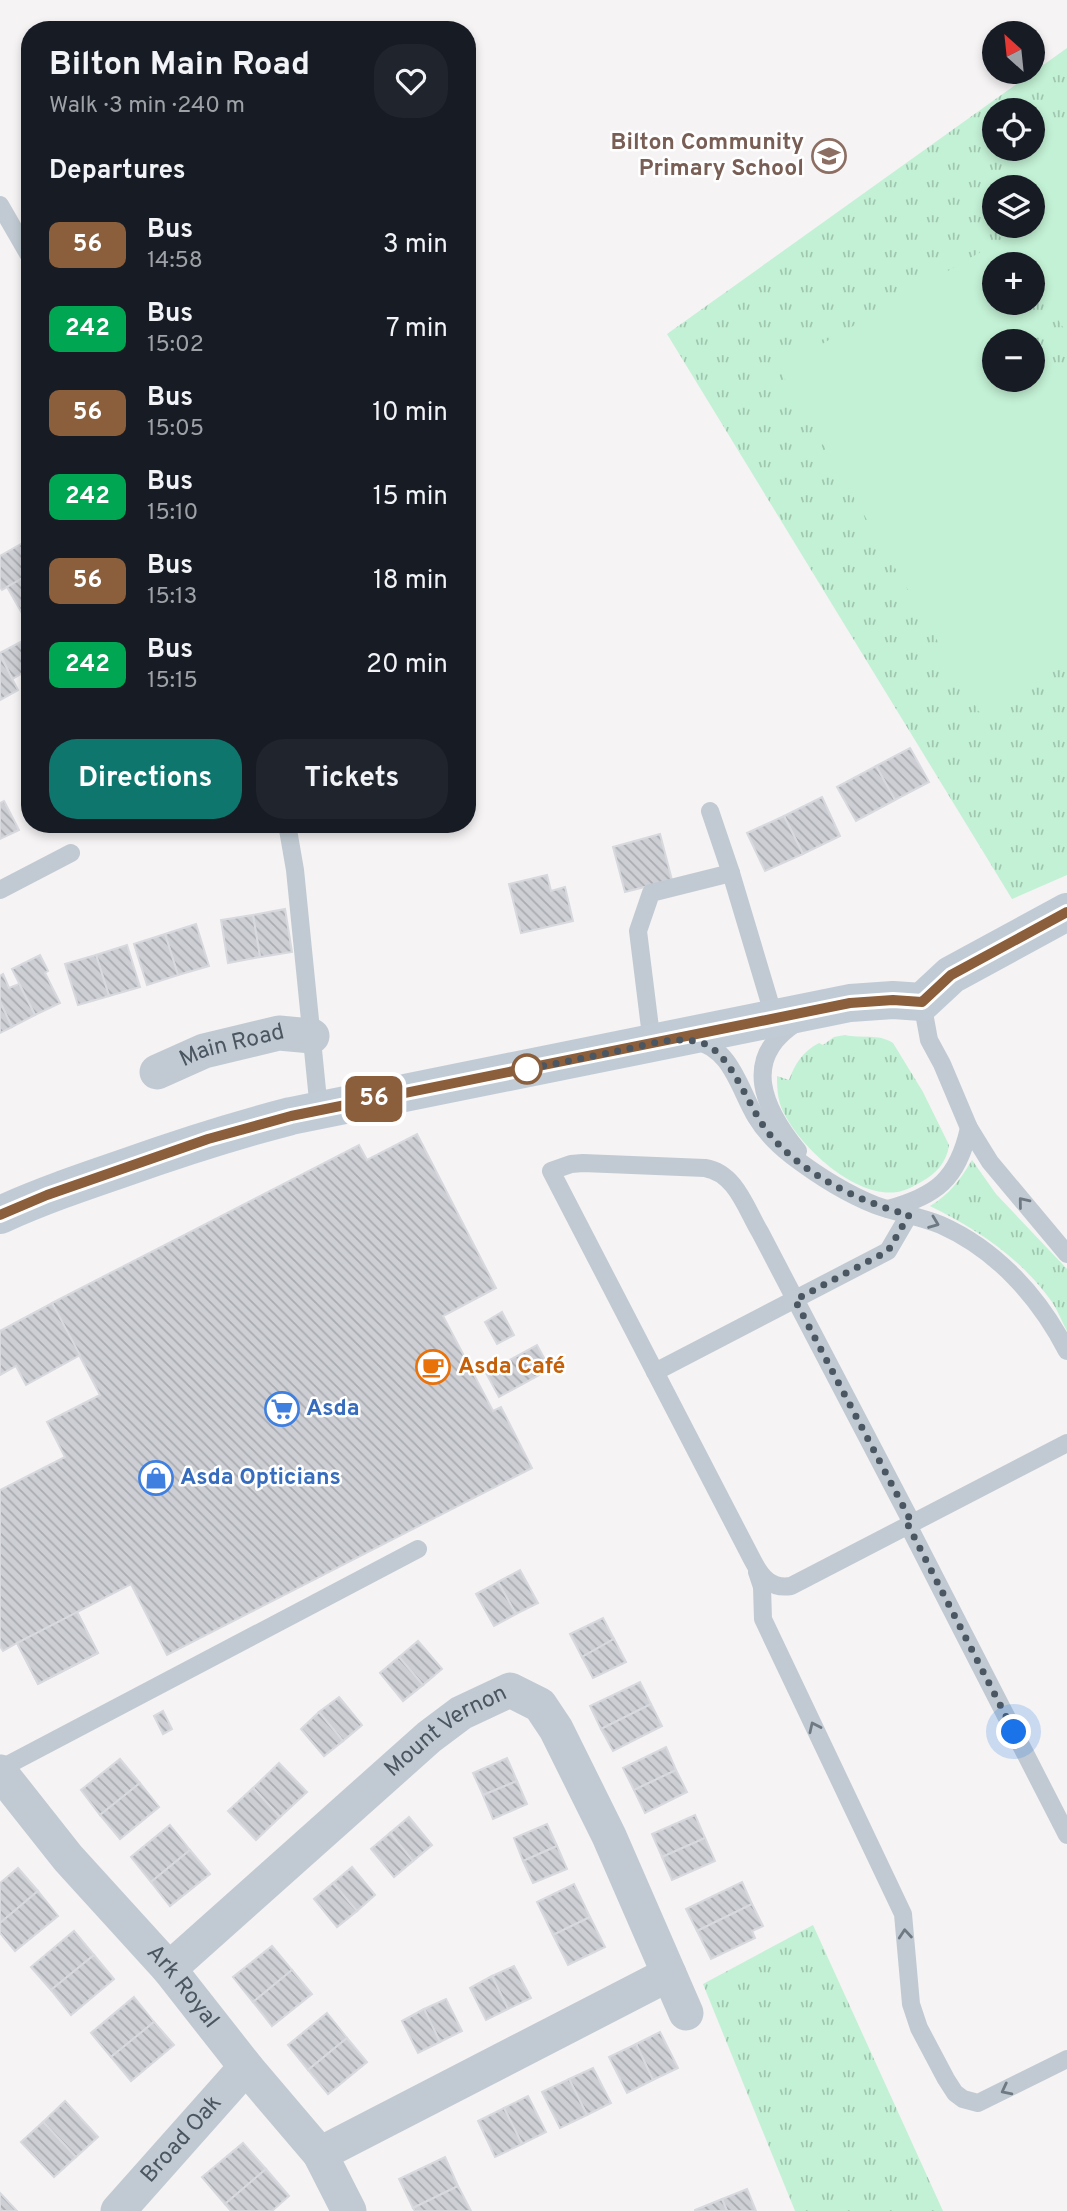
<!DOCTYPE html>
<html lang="en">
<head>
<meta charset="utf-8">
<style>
  :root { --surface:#171b24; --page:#20242c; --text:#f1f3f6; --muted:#9ea1a6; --accent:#0f766e }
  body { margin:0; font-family:Overpass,sans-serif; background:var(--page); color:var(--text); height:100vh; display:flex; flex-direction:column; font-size:26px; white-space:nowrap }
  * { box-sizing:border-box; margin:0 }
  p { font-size:23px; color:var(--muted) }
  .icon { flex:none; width:38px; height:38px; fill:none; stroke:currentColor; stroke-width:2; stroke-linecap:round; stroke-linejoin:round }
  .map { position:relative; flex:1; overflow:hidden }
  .details { position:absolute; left:21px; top:21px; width:455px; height:812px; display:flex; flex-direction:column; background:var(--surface); border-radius:28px; box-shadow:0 4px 10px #0003 }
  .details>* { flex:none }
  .badge { padding:0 14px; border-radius:10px; font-size:24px; line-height:46px }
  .needle { width:46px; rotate:333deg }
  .controls { position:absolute; left:982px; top:21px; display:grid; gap:14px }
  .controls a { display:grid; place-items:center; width:63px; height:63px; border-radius:50%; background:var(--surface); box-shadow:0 4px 10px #0003; font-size:35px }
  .you { position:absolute; width:35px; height:35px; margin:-18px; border:5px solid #fff; border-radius:50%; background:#1a73e8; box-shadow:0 0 0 10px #1a73e833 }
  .map>.badge { position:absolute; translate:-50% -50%; box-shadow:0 0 0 4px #fff }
  h2 { padding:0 28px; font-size:26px; line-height:63px }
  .round { display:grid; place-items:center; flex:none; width:74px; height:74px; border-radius:28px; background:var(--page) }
  .headline { display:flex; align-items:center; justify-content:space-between; height:119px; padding:0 28px }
  h1 { font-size:33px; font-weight:700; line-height:52px }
  .cta { display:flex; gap:14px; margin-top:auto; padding:14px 28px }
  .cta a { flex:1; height:80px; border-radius:28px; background:var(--accent); color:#fff; font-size:28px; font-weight:700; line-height:80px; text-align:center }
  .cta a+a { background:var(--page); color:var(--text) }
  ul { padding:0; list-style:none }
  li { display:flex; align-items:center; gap:21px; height:84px; padding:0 28px }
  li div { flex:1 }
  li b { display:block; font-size:26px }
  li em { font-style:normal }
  li .badge { min-width:77px; font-weight:700; text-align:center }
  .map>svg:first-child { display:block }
  .grass { fill:url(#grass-tufts); fill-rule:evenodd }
  .pitch { fill:#c3f1d5; fill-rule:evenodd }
  .building { fill:url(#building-back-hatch); stroke:#d7d9de; stroke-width:2 }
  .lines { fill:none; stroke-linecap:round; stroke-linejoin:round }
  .service { stroke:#c1cad2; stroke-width:18 }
  .minor { stroke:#c1cad2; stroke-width:35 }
  .secondary { stroke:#c1cbd6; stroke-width:38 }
  .oneway { stroke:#6e7983 }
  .line-casing { stroke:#fff; stroke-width:16 }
  .line { stroke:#8b5e3c; stroke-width:10 }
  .walk { stroke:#4a5661; stroke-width:7; stroke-dasharray:0 12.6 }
  .stop-dot { fill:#fff; stroke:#8b5e3c; stroke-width:3.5 }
  .labels { text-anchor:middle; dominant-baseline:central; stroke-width:5; stroke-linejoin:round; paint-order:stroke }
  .education-label { font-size:23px; font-weight:bold; fill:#785e54; stroke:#fff; text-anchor:end }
  .street-label { font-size:23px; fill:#4a5661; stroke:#fff }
  .food-label { font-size:23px; font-weight:bold; fill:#c56008; stroke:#fff; text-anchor:start }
  .shop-label { font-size:23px; font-weight:bold; fill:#366cbe; stroke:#fff; text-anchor:start }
</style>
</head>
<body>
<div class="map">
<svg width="1067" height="2211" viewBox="0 0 1067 2211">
  <defs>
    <pattern id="grass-tufts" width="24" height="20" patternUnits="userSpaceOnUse" patternTransform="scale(1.75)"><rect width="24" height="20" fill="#c3f1d5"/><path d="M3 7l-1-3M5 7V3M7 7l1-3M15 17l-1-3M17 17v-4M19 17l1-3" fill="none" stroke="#a0c6b0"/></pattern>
    <pattern id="building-back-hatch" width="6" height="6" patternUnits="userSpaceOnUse" patternTransform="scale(1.75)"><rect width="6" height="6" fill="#cdcfd5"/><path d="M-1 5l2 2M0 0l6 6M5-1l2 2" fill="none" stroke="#a8abb0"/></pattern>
  </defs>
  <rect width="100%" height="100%" fill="#f5f3f3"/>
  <g class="grass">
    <path d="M 1067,48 L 1067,875 L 1012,899 L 667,334 ZM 994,110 L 1032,110 L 1032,149 L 994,149 ZM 994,187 L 1032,187 L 1032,226 L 994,226 ZM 994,264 L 1032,264 L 1032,303 L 994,303 ZM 994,341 L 1032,341 L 1032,380 L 994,380 Z"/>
    <path d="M 845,1035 C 861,1039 878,1033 893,1043 L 923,1092 L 949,1145 C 947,1162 936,1174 921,1182 C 914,1186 905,1191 897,1192 C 856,1198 804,1150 786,1117 C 778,1104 777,1091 777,1076 L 789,1080 C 795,1064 803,1051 819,1043 L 823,1045 L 834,1037 Z"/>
    <path d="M 972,1160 L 996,1194 L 1067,1269 L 1067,1331 C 1062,1322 1058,1311 1052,1302 C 1021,1258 977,1229 930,1206 C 950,1194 960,1180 972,1160 Z"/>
    <path d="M 813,1925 L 943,2211 L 795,2211 L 703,1984 Z"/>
  </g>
  <g class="pitch">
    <path d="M 1067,134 L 1067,333 L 1033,283 L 1032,264 L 1019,264 L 974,199 ZM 994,187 L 1032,187 L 1032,226 L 994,226 Z"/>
    <path d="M 984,250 L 994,267 L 994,303 L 1015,303 L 1067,392 L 1067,661 L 979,712 L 779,369 ZM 994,341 L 1032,341 L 1032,380 L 994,380 Z"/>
  </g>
  <g class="building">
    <path d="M 28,540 L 30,543 L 30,574 L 2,590 L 0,587 L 0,556 Z"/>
    <path d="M 30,574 L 30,620 L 27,622 L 7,587 Z"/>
    <path d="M 30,637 L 30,669 L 12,679 L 0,653 Z"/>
    <path d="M 0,655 L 18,690 L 0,700 Z"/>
    <path d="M 910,748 L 929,782 L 895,800 L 876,766 Z"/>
    <path d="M 876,766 L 895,800 L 856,821 L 837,787 Z"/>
    <path d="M 822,797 L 840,836 L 803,854 L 784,816 Z"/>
    <path d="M 4,801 L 19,830 L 0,839 L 0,803 Z"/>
    <path d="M 784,816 L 803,854 L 765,871 L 747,833 Z"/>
    <path d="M 660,834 L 672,880 L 625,892 L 613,847 Z"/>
    <path d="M 547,875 L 551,891 L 565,887 L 573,921 L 521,933 L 509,884 Z"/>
    <path d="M 285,909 L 292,952 L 260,957 L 253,915 Z"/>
    <path d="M 253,915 L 260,957 L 228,963 L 221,920 Z"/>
    <path d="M 196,924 L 209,966 L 178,975 L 165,934 Z"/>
    <path d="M 165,934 L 178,975 L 147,985 L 134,944 Z"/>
    <path d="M 127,945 L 140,987 L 109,996 L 96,955 Z"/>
    <path d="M 40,955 L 48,971 L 45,973 L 60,1003 L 35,1015 L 12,969 Z"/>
    <path d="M 96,955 L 109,996 L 78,1005 L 65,964 Z"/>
    <path d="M 3,974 L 9,988 L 19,984 L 35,1015 L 12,1027 L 0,1002 L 0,976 Z"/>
    <path d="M 0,1002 L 12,1027 L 0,1033 Z"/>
    <path d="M 417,1134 L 496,1288 L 443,1316 L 493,1411 L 501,1407 L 532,1468 L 167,1655 L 131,1584 L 77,1612 L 98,1653 L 38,1684 L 17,1643 L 3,1651 L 0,1646 L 0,1490 L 65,1457 L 47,1422 L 100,1395 L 52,1303 L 359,1145 L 367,1160 Z"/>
    <path d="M 52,1303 L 80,1355 L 26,1385 L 16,1366 L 0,1375 L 0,1331 Z"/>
    <path d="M 502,1312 L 514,1335 L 497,1344 L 485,1322 Z"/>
    <path d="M 537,1345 L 550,1369 L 499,1397 L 486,1373 Z"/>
    <path d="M 520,1570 L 538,1603 L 516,1614 L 498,1582 Z"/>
    <path d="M 498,1582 L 516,1614 L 494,1626 L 476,1594 Z"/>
    <path d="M 77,1612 L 98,1653 L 38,1684 L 17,1643 Z"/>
    <path d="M 603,1618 L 614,1639 L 582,1657 L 570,1634 Z"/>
    <path d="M 614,1639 L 626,1662 L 593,1678 L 582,1657 Z"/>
    <path d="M 418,1641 L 442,1669 L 423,1685 L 399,1657 Z"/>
    <path d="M 399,1657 L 423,1685 L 403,1701 L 380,1673 Z"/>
    <path d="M 640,1682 L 651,1704 L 601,1729 L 590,1706 Z"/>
    <path d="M 339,1697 L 362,1725 L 343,1741 L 319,1712 Z"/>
    <path d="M 651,1704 L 662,1726 L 613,1751 L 601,1729 Z"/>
    <path d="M 163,1711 L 172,1729 L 163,1734 L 154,1716 Z"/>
    <path d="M 319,1712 L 343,1741 L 324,1756 L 301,1729 Z"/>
    <path d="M 666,1747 L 676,1770 L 634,1790 L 623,1768 Z"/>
    <path d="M 507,1758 L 517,1781 L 483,1795 L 473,1773 Z"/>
    <path d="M 120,1759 L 140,1783 L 100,1815 L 81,1790 Z"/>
    <path d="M 279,1763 L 307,1792 L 280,1817 L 253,1788 Z"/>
    <path d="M 676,1770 L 687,1792 L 645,1813 L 634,1790 Z"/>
    <path d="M 517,1781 L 527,1804 L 493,1819 L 483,1795 Z"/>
    <path d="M 140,1783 L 159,1807 L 120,1839 L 100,1815 Z"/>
    <path d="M 253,1788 L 280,1817 L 256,1840 L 228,1811 Z"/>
    <path d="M 695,1815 L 705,1838 L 662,1857 L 652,1834 Z"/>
    <path d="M 409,1817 L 432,1845 L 413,1861 L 390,1833 Z"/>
    <path d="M 547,1824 L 557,1846 L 523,1861 L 514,1838 Z"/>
    <path d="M 170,1825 L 190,1850 L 151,1882 L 131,1857 Z"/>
    <path d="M 390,1833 L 413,1861 L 394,1877 L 371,1849 Z"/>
    <path d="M 705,1838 L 715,1861 L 672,1880 L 662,1857 Z"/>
    <path d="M 557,1846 L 567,1869 L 533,1883 L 523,1861 Z"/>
    <path d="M 190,1850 L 210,1874 L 170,1906 L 151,1882 Z"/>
    <path d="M 352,1867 L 375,1895 L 357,1911 L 333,1883 Z"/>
    <path d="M 18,1868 L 38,1891 L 0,1923 L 0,1883 Z"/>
    <path d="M 742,1882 L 752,1904 L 697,1931 L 686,1909 Z"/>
    <path d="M 333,1883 L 357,1911 L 337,1927 L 314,1899 Z"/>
    <path d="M 574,1884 L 590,1917 L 553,1935 L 537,1902 Z"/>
    <path d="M 38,1891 L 58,1916 L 15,1951 L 0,1933 L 0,1923 Z"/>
    <path d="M 752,1904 L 763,1926 L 752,1931 L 755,1938 L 711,1959 L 697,1931 Z"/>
    <path d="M 590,1917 L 605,1947 L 568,1965 L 553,1935 Z"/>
    <path d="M 74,1931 L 94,1955 L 51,1990 L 31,1967 Z"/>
    <path d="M 272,1946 L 292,1970 L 253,2002 L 233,1977 Z"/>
    <path d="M 94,1955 L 114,1979 L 71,2015 L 51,1990 Z"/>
    <path d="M 514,1966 L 531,1998 L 508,2009 L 492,1976 Z"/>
    <path d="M 292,1970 L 312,1994 L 272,2026 L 253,2002 Z"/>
    <path d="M 492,1976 L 508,2009 L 486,2020 L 470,1988 Z"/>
    <path d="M 134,1997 L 154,2022 L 111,2057 L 91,2033 Z"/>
    <path d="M 446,1999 L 462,2031 L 440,2042 L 424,2009 Z"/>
    <path d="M 424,2009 L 440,2042 L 418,2053 L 402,2021 Z"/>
    <path d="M 327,2013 L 347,2038 L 308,2070 L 288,2045 Z"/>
    <path d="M 154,2022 L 174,2045 L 131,2081 L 111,2057 Z"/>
    <path d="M 660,2032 L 678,2068 L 653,2080 L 636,2044 Z"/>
    <path d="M 347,2038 L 367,2062 L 328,2094 L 308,2070 Z"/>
    <path d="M 636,2044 L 653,2080 L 627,2093 L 609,2057 Z"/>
    <path d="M 593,2068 L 611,2103 L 587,2115 L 569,2079 Z"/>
    <path d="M 569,2079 L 587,2115 L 560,2128 L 542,2092 Z"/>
    <path d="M 528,2096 L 546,2132 L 522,2144 L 504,2108 Z"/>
    <path d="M 65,2101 L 98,2137 L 76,2157 L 43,2122 Z"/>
    <path d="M 504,2108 L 522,2144 L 495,2157 L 478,2121 Z"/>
    <path d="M 43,2122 L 76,2157 L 54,2177 L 21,2142 Z"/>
    <path d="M 243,2143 L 266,2169 L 225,2204 L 202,2177 Z"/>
    <path d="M 445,2157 L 458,2186 L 413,2208 L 399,2179 Z"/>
    <path d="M 266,2169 L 289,2196 L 272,2211 L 231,2211 L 225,2204 Z"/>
    <path d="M 458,2186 L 471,2211 L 415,2211 L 413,2208 Z"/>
    <path d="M 747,2189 L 756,2211 L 727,2211 L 722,2199 Z"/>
    <path d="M 0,2193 L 17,2211 L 0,2211 Z"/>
    <path d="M 722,2199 L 727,2211 L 695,2211 L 695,2210 Z"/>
  </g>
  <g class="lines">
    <g class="service">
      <path d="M 0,205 L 30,257"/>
      <path d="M 710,811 L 731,873 L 775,1020"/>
      <path d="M 287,824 L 295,870 L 319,1110"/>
      <path d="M 0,890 L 71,853"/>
      <path d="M 922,1002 L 929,1040 L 942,1064 L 969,1128 L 990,1162 L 1067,1254"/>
      <path d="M 796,1023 C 740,1059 764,1109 798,1151"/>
      <path d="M 695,1041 C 731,1047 740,1091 756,1117 C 765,1132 778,1145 792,1156 C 817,1175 845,1193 875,1205 C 896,1213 920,1216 941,1225 C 997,1250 1039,1297 1067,1351"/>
      <path d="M 652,1044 L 638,931 L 651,893 L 731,873"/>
      <path d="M 888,1209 C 936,1196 958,1179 969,1128"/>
      <path d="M 655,1372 L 888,1251 L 909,1215"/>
      <path d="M 912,1523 L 760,1232 C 746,1209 736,1173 705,1168 L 583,1163 L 571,1164 L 551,1171 L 753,1561 C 762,1578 771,1589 791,1586 L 1067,1443"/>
      <path d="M 908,1525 L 1067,1835"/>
      <path d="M 757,1572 L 762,1587 L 763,1619 L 903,1914 L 911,2004 L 919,2028 L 946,2079 L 955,2093 L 963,2099 L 978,2103 L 1067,2059"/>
      <path d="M 0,1769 L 418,1549"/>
    </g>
    <g class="minor">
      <path id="s1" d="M 157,1072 L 204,1051 L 279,1033 L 312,1036"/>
      <path id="s2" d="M 0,1772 L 68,1858 L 169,1969 L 246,2067 L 320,2154 L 349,2211"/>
      <path id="s3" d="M 169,1969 L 429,1737 L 461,1713 L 510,1690 L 540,1705 L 556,1729 L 609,1836 L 686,2013"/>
      <path d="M 320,2154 L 669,1974"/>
      <path id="s4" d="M 118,2211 L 246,2067"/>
    </g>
    <path class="secondary" d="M 0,1215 C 39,1197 80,1183 121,1169 C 177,1149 233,1131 291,1116 L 850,1003 L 893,1000 L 922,1002 L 951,975 L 1067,912"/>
  </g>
  <defs><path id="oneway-chevron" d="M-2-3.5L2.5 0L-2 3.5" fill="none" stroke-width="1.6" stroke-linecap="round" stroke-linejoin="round" transform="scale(1.75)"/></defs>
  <g class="oneway">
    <use href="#oneway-chevron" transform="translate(1023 1202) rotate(-129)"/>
    <use href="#oneway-chevron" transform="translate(934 1223) rotate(21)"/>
    <use href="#oneway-chevron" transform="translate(814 1727) rotate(-115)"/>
    <use href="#oneway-chevron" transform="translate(905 1934) rotate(-95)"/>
    <use href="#oneway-chevron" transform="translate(1006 2090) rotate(153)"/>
  </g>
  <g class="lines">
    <g class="line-casing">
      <path id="line" d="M 0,1215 L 47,1195 L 208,1139 L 291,1116 L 850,1003 L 893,1000 L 922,1002 L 951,975 L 1067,912"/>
    </g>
    <use href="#line" class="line"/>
    <path class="walk" d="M 527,1069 L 523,1070 C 553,1064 583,1058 613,1052 C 640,1047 675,1034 702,1043 C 732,1052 749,1111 771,1136 C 804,1175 860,1202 909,1215 L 888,1251 L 795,1300 L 912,1523 L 908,1525 L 1014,1732"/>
  </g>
  <defs>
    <g id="school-ring" transform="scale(1.75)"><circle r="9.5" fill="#fff" stroke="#8d6e63" stroke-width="1.5"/><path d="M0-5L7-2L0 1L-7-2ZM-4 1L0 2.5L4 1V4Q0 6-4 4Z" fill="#8d6e63"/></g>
    <g id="cafe-ring" transform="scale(1.75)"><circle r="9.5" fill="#fff" stroke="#e8710a" stroke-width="1.5"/><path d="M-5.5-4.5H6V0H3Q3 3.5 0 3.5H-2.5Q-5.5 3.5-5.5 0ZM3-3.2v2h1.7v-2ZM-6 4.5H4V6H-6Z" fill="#e8710a"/></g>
    <g id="supermarket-ring" transform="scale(1.75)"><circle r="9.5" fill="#fff" stroke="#3f7fe0" stroke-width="1.5"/><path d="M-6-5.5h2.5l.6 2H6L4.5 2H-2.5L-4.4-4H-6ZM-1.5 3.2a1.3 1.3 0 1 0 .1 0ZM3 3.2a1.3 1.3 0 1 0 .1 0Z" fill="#3f7fe0"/></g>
    <g id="shop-ring" transform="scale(1.75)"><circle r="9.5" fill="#fff" stroke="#3f7fe0" stroke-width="1.5"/><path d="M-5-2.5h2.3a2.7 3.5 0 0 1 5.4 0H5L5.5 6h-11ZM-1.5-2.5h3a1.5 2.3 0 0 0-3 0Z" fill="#3f7fe0"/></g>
  </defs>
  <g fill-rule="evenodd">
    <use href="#school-ring" x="829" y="156"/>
    <use href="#cafe-ring" x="433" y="1367"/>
    <use href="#supermarket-ring" x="282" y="1409"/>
    <use href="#shop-ring" x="156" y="1478"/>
  </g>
  <circle class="stop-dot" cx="527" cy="1069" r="14"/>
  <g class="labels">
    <g class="education-label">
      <text x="804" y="143">Bilton Community<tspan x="804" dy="26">Primary School</tspan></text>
    </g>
    <g class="street-label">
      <text stroke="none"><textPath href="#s1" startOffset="80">Main Road</textPath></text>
      <text stroke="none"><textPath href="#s3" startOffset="366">Mount Vernon</textPath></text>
      <text stroke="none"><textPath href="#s2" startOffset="282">Ark Royal</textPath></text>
      <text stroke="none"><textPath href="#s4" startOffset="96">Broad Oak</textPath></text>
    </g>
    <g class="food-label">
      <text x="458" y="1367">Asda Café</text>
    </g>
    <g class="shop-label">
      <text x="306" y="1409">Asda</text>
      <text x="180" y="1478">Asda Opticians</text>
    </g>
  </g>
</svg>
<div class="controls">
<a><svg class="needle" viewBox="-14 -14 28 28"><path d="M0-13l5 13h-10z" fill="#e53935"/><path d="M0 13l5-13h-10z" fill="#9ea1a6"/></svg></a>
<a><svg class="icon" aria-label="locate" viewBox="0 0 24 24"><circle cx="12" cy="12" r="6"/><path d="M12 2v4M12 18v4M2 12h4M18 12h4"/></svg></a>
<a><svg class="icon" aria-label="layers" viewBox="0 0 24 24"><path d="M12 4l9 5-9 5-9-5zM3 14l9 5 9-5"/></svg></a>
<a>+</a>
<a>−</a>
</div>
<div class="you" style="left:1014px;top:1732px"></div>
<b class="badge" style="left:374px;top:1099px;background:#8b5e3c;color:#fff">56</b>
<section class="details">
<div class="headline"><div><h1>Bilton Main Road</h1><p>Walk · 3 min · 240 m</p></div><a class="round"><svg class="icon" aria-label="heart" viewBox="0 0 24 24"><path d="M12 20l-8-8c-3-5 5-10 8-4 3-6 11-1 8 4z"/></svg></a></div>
<h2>Departures</h2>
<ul>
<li><span class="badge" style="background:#8b5e3c;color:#fff">56</span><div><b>Bus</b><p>14:58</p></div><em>3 min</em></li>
<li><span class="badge" style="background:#00a651;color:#fff">242</span><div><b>Bus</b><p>15:02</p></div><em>7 min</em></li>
<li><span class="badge" style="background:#8b5e3c;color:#fff">56</span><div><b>Bus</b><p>15:05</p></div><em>10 min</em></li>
<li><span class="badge" style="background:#00a651;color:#fff">242</span><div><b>Bus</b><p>15:10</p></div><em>15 min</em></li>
<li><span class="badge" style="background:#8b5e3c;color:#fff">56</span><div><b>Bus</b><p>15:13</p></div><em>18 min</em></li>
<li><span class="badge" style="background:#00a651;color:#fff">242</span><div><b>Bus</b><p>15:15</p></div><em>20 min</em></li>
</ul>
<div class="cta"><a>Directions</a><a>Tickets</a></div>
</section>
</div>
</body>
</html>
